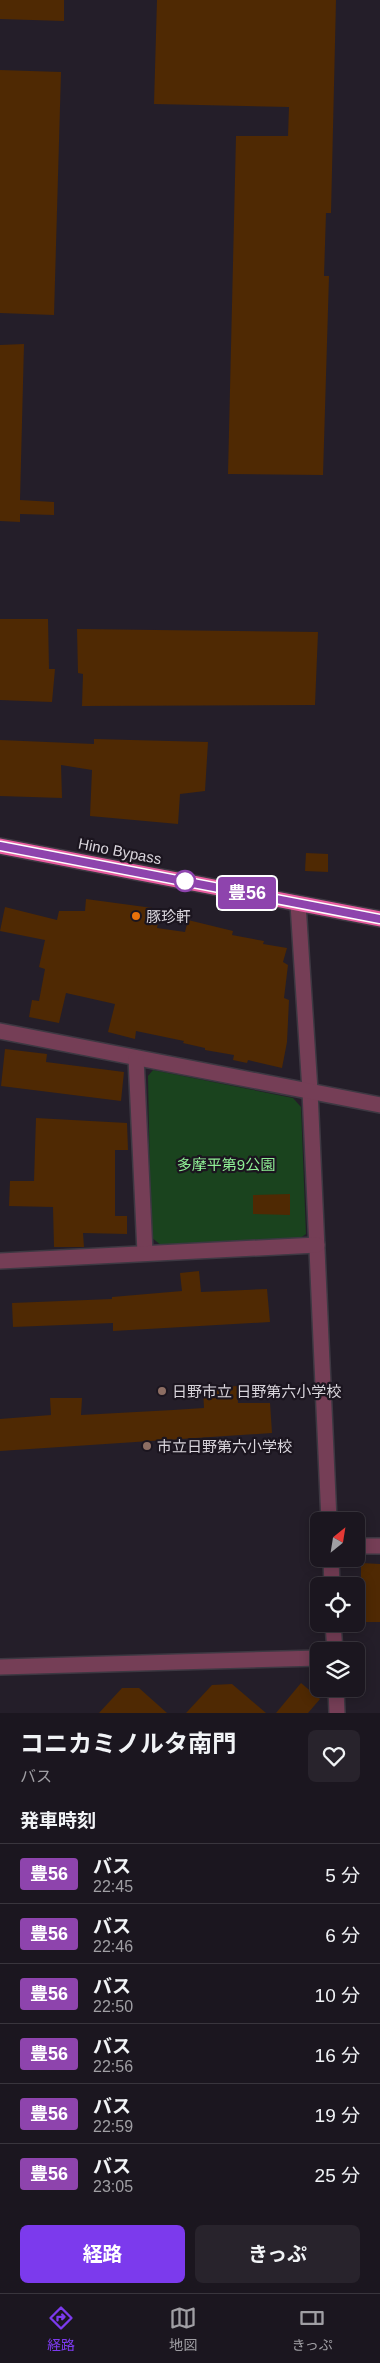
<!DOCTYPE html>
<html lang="ja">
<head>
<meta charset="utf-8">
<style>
  :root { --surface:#1b161f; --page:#28232c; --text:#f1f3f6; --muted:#a09fa4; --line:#39353d; --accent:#7c3aed }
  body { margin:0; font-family:Helvetica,"Noto Sans JP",sans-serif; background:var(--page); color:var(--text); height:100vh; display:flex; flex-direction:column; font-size:19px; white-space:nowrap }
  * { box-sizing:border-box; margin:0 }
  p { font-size:16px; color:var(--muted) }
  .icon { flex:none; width:28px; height:28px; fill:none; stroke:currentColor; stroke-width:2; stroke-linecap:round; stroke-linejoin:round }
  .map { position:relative; height:1713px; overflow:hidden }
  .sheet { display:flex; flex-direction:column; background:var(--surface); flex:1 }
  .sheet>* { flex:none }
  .badge { padding:0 10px; border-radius:4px; font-size:18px; line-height:32px }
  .needle { width:32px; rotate:30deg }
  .controls { position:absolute; left:310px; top:1512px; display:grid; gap:10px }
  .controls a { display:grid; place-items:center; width:55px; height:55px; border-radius:8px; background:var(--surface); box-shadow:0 2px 12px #0003,0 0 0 1px var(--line); font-size:25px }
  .map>.badge { position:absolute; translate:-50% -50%; box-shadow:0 0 0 2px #fff }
  h2 { padding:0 20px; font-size:19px; line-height:45px }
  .round { display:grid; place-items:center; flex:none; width:52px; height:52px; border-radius:8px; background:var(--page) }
  .headline { display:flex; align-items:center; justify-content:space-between; height:85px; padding:0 20px }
  h1 { font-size:24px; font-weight:700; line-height:38px }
  .primary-button { display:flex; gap:10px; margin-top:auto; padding:10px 20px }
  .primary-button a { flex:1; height:58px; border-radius:8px; background:var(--accent); color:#fff; font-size:20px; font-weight:700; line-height:58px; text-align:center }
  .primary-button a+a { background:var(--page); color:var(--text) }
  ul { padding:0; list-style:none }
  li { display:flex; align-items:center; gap:15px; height:60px; padding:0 20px; border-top:1px solid var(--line) }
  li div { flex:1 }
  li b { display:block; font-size:19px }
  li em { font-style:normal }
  li .badge { min-width:55px; font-weight:700; text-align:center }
  .tab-bar { display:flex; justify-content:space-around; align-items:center; height:70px; border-top:1px solid var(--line); background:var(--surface); font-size:14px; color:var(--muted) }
  .tab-bar a { display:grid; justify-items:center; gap:2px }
  .tab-bar .selected { color:var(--accent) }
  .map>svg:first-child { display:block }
  .green { fill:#1a431e }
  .building { fill:#4f2903 }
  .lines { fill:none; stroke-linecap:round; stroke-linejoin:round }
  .minor-casing { stroke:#3d3842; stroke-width:18 }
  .highway-casing { stroke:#3d3842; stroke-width:18 }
  .minor { stroke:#753e56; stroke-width:15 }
  .highway { stroke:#e75da0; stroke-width:15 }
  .line-casing { stroke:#fff; stroke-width:11 }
  .line { stroke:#8e44ad; stroke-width:8 }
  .stop-dot { fill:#fff; stroke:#8e44ad; stroke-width:2.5 }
  .food-dot { fill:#e8710a; stroke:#1b151f; stroke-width:2 }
  .education-dot { fill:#8d6e63; stroke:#1b151f; stroke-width:2 }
  .labels { text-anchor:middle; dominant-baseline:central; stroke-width:4.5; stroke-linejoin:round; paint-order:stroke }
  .street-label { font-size:15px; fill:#d9d5dc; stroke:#1b151f }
  .poi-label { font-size:15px; fill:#d9d5dc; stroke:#1b151f; text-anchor:start }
  .park-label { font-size:15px; fill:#8fef95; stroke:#1b151f }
</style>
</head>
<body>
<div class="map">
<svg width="380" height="1713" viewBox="0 0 380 1713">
  <rect width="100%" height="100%" fill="#241e29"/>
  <path class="green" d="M 153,1070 L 293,1098 L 301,1107 L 306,1234 L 299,1239 L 162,1246 L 151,1237 L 148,1076 Z"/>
  <g class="building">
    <path d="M 0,0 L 64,0 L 64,21 L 0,19 Z"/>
    <path d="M 157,0 L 336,0 L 331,213 L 326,213 L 324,276 L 329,276 L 323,475 L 228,474 L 236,136 L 288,136 L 289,107 L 154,104 Z"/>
    <path d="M 0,70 L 61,72 L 54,315 L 0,313 Z"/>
    <path d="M 24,344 L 20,500 L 54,502 L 54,515 L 20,514 L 20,522 L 0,521 L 0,345 Z"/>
    <path d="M 0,619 L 48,619 L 49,669 L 55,669 L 52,702 L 0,700 Z"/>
    <path d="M 77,629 L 318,632 L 315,705 L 82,706 L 83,674 L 78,673 Z"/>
    <path d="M 94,739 L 208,742 L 205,791 L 180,794 L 178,824 L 90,816 L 92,770 L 61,765 L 62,798 L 0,796 L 0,740 L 94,744 Z"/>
    <path d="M 306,853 L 328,854 L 328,872 L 305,871 Z"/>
    <path d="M 86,899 L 160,909 L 157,928 L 185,932 L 188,920 L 233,931 L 232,935 L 264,941 L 263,944 L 287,948 L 283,962 L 288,965 L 284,998 L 289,1000 L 287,1042 L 282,1068 L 248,1060 L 247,1063 L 233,1060 L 234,1055 L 205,1050 L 205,1048 L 183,1043 L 184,1041 L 136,1031 L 135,1039 L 108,1032 L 115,1004 L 66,993 L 59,1023 L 29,1017 L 32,1000 L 39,1001 L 45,969 L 39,967 L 45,940 L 0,931 L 5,907 L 57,920 L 59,911 L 85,911 Z"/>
    <path d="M 5,1049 L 47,1054 L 46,1062 L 124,1072 L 121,1101 L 1,1086 Z"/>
    <path d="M 36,1118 L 127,1123 L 128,1150 L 115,1150 L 115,1216 L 127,1216 L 127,1234 L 83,1233 L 84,1247 L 54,1247 L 53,1207 L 9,1206 L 10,1181 L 34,1181 Z"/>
    <path d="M 290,1194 L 290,1215 L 253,1214 L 253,1195 Z"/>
    <path d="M 199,1271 L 201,1292 L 267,1289 L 270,1322 L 113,1331 L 113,1323 L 13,1327 L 12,1303 L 112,1299 L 112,1297 L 182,1291 L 180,1273 Z"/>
    <path d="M 237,1386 L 238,1403 L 270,1403 L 272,1433 L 0,1451 L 0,1419 L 51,1415 L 50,1398 L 82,1398 L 81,1415 L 173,1410 L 204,1408 L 203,1389 Z"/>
    <path d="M 361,1563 L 380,1564 L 380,1622 L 356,1622 L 356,1597 L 361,1597 Z"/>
    <path d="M 301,1683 L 320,1699 L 308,1713 L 276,1713 Z"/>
    <path d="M 232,1684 L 266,1713 L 186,1713 L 212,1685 Z"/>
    <path d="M 122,1688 L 139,1688 L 167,1713 L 99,1713 Z"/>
  </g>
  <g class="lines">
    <g class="minor-casing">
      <g id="minor">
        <path d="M 298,904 L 310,1091 L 329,1521"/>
        <path d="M 0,1031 L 380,1105"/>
        <path d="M 136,1058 L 145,1253"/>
        <path d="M 0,1261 L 317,1245"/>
        <path d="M 356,1546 L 380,1546"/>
        <path d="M 331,1559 L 332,1586"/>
        <path d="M 333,1624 L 335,1651"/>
        <path d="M 0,1667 L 319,1658"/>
        <path d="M 336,1689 L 337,1713"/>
      </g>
    </g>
    <g class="highway-casing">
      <path id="highway" d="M 0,846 L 380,919"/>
    </g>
    <use href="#minor" class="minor"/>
    <use href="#highway" class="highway"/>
  </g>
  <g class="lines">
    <g class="line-casing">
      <path id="line" d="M 0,846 L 380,919"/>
    </g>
    <use href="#line" class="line"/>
  </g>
  <circle class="stop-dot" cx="185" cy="881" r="10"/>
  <circle class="food-dot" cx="136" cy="916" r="5"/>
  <g class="education-dot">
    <circle cx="162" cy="1391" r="5"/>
    <circle cx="147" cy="1446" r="5"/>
  </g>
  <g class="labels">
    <g class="street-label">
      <text transform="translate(120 851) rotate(11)">Hino Bypass</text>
    </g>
    <g class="poi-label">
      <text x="146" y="916">豚珍軒</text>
      <text x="172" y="1391">日野市立 日野第六小学校</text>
      <text x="157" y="1446">市立日野第六小学校</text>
    </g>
    <g class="park-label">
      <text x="226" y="1164">多摩平第9公園</text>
    </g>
  </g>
</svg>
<div class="controls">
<a><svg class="needle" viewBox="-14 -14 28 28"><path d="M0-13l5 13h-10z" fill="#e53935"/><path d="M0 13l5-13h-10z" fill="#a09fa4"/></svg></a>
<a><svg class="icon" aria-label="locate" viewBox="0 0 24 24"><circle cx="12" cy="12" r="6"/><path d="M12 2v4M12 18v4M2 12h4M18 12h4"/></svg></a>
<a><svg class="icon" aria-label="layers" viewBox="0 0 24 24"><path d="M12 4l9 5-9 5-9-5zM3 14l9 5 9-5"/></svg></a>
</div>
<b class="badge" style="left:247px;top:893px;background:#8e44ad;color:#fff">豊56</b>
</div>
<section class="sheet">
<div class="headline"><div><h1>コニカミノルタ南門</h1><p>バス</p></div><a class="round"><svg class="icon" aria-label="heart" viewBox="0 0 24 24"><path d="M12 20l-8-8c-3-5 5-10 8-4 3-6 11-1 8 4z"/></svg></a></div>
<h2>発車時刻</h2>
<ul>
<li><span class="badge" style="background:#8e44ad;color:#fff">豊56</span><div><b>バス</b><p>22:45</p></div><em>5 分</em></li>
<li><span class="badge" style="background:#8e44ad;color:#fff">豊56</span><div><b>バス</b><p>22:46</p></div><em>6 分</em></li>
<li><span class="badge" style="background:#8e44ad;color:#fff">豊56</span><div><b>バス</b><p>22:50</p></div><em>10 分</em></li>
<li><span class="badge" style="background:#8e44ad;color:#fff">豊56</span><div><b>バス</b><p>22:56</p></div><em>16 分</em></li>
<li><span class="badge" style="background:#8e44ad;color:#fff">豊56</span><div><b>バス</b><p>22:59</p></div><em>19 分</em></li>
<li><span class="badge" style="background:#8e44ad;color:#fff">豊56</span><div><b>バス</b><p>23:05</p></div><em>25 分</em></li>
</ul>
<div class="primary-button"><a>経路</a><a>きっぷ</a></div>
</section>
<nav class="tab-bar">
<a class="selected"><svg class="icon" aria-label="directions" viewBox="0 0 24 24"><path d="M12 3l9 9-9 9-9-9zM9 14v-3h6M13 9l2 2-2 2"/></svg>経路</a>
<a><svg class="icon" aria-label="map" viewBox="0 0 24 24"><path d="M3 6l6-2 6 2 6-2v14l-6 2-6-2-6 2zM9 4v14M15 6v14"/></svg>地図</a>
<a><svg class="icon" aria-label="tickets" viewBox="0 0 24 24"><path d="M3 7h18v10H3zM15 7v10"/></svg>きっぷ</a>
</nav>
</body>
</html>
